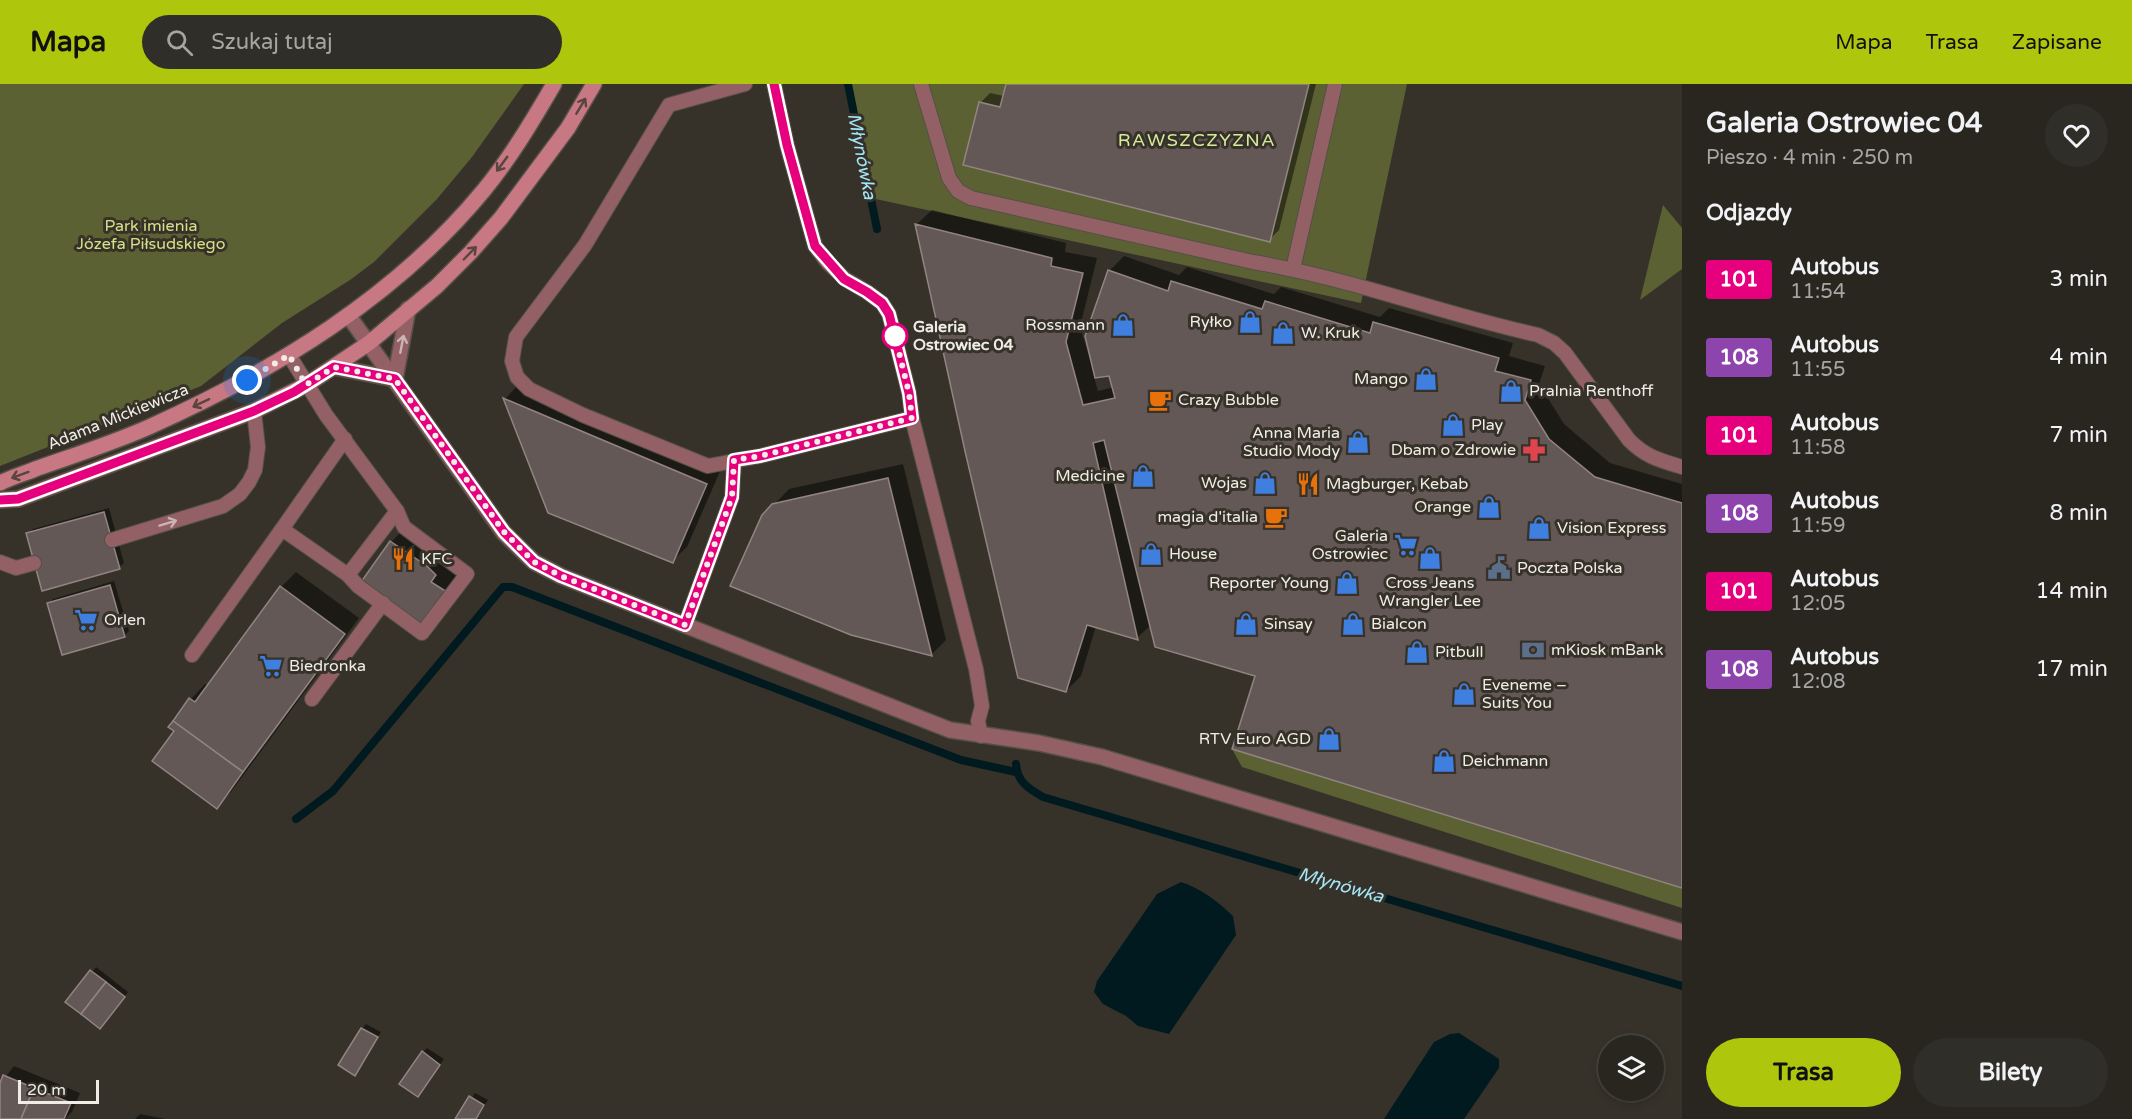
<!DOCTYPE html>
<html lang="pl">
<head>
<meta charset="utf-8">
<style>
  :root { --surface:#28261f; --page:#302e28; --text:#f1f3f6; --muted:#a5a5a4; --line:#44433d; --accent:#aec60b }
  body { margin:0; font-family:"Varela Round",sans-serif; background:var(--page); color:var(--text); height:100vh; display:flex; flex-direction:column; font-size:22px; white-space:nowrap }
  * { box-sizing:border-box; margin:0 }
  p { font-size:20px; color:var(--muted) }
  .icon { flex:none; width:33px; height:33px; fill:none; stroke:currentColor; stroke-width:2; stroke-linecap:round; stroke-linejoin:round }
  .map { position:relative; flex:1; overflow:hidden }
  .side { display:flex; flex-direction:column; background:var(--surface); width:450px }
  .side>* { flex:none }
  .badge { padding:0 12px; border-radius:4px; font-size:21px; line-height:39px }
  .buttons { position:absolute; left:1598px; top:951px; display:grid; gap:12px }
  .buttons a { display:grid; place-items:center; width:66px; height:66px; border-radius:50%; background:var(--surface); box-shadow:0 3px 9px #0003,0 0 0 2px var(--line); font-size:30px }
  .scale { position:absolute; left:18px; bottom:15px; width:81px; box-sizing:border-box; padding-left:6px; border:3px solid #f0ede7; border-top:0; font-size:16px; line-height:21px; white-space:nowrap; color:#f0ede7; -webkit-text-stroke:4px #363229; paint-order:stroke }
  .you { position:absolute; width:30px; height:30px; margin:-15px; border:4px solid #fff; border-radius:50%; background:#1a73e8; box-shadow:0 0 0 9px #1a73e833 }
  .map>.badge { position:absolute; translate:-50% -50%; box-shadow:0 0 0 3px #fff }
  h2 { padding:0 24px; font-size:22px; line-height:54px }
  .round { display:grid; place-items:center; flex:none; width:63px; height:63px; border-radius:32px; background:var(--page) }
  .head { display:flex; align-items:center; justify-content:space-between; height:102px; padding:0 24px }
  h1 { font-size:28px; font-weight:800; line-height:45px }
  .action { display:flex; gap:12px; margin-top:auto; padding:12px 24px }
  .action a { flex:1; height:69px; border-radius:36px; background:var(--accent); color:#111; font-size:24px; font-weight:800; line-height:69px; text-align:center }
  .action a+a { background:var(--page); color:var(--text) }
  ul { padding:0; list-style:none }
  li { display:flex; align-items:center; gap:18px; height:78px; padding:0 24px }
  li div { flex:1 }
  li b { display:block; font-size:22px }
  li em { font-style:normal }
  li .badge { min-width:66px; font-weight:700; text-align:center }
  header { display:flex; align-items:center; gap:36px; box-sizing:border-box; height:84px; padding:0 30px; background:var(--accent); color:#111 }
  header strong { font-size:28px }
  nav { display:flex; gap:33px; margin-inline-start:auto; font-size:21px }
  .search { width:420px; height:54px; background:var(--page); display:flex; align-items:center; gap:15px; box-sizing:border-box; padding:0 21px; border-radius:33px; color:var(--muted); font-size:22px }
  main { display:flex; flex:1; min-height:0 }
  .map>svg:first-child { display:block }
  .green { fill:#5c6134 }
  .water { fill:#011a20 }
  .shadow { fill:#0007; fill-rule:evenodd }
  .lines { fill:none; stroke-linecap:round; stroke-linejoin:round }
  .stream { stroke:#011a20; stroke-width:8 }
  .building { fill:#645856; stroke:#918481; stroke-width:1.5 }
  .lane-casing { stroke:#545047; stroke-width:16 }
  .street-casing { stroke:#545047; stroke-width:18 }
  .secondary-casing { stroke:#545047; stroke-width:18 }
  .lane { stroke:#926065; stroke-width:14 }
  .street { stroke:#926065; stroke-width:15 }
  .secondary { stroke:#c77882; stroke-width:15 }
  .oneway { stroke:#5a443f }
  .oneway2 { stroke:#cab5b3 }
  .line-casing { stroke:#fff; stroke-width:14 }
  .line { stroke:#e6007e; stroke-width:9 }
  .walk { stroke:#f0ede7; stroke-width:6; stroke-dasharray:0 10.8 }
  .stop-dot { fill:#fff; stroke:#e6007e; stroke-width:3 }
  .labels { text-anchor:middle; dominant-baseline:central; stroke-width:6; stroke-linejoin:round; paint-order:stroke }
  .park-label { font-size:16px; fill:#d6e185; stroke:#363229 }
  .poi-label { font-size:16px; fill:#f0ede7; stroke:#363229; text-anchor:start }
  .stop-label { font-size:16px; font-weight:bold; fill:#f0ede7; stroke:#363229; text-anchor:start }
  .street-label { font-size:16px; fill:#f0ede7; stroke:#363229 }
  .neighbourhood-label { font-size:18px; letter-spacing:1.5px; fill:#d9ea9d; stroke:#363229 }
  .water-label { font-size:18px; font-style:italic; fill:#a4e6f7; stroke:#363229 }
</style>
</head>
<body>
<header>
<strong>Mapa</strong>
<div class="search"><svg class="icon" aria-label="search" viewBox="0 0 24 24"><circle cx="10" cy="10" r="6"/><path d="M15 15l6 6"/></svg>Szukaj tutaj</div>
<nav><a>Mapa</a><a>Trasa</a><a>Zapisane</a></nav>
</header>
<main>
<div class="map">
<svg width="1682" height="1035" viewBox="0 0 1682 1035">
  <rect width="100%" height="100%" fill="#363229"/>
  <g class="green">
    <path d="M 0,0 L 524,0 L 472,73 L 437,115 L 374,178 L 350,196 L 282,239 L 201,302 L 0,382 Z"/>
    <path d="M 848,0 L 1407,0 L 1361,219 L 871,114 Z"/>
    <path d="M 1663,121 L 1682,144 L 1682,185 L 1640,216 Z"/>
    <path d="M 1232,665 L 1682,804 L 1682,824 L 1242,683 Z"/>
  </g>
  <g class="water">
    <path d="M 1181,798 C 1202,805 1217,817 1233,832 L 1236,851 L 1169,950 L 1138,942 L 1126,932 L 1103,920 L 1094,908 L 1097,897 L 1157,810 Z"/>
    <path d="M 1459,949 L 1499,975 L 1499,984 L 1464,1035 L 1384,1035 L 1434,958 L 1450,950 Z"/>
  </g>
  <g class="shadow">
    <path d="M 1007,0 L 1316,0 L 1279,146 L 1269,156 L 980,19 L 990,9 L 1004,12 Z"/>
    <path d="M 932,126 L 1066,159 L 1065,168 L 1097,174 L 1080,243 L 1090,276 L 1092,275 L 1109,187 L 1124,172 L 1179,191 L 1187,183 L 1274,210 L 1281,203 L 1380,233 L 1389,224 L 1513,259 L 1509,272 L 1545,282 L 1539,300 L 1564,340 L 1610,379 L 1682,400 L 1682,802 L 1257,591 L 1151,541 L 1137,554 L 1096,542 L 1081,592 L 1066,607 L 966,367 L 917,140 ZM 1110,290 L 1114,303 L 1098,307 L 1094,293 Z"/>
    <path d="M 519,300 L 721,385 L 687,463 L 672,477 L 505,315 Z"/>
    <path d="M 903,380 L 946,556 L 932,570 L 852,550 L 763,432 L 789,405 Z"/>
    <path d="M 109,424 L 124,479 L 119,483 L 28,450 L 33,445 Z"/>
    <path d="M 406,443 L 450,476 L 445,482 L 460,493 L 437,526 L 391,458 Z"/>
    <path d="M 296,488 L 359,534 L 231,708 L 216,723 L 176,647 L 191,615 L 205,600 L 208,602 L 281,503 Z"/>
    <path d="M 114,497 L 129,547 L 124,552 L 48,520 L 53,515 Z"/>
    <path d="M 96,883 L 128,908 L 104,939 L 67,918 Z"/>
    <path d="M 366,940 L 381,948 L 355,990 L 362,945 Z"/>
    <path d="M 427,964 L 444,975 L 422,1007 L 423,968 Z"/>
    <path d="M 14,982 L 80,1009 L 72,1028 L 65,1035 L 4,1035 L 0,1033 L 0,1000 Z"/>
    <path d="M 475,1009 L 488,1016 L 476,1035 L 457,1035 Z"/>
    <path d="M 140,1030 L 165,1035 L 135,1035 Z"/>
  </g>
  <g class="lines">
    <g class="stream">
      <path d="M 848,0 L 877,145"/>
      <path d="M 1016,680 C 1017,698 1029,705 1043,713 L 1682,902"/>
      <path d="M 296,735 L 333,707 L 503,503 L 512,503 L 961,676 L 1016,688"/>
    </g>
  </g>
  <g class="building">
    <path d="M 1006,0 L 1309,0 L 1270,158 L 963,81 L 979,18 L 1000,23 Z"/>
    <path d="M 915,140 L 1052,174 L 1051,182 L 1083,189 L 1066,258 L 1083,321 L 1115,314 L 1109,292 L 1095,294 L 1085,252 L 1108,186 L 1168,207 L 1171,197 L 1262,225 L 1265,217 L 1370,249 L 1373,238 L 1499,274 L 1495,287 L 1531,296 L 1525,316 L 1549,355 L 1595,393 L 1682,419 L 1682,804 L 1232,665 L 1255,592 L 1155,563 L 1104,356 L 1093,359 L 1138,556 L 1087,541 L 1066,608 L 1018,594 L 965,367 Z"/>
    <path d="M 503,314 L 707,400 L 673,479 L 548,429 Z"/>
    <path d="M 888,394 L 932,572 L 851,551 L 730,502 L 762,431 L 772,420 Z"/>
    <path d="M 104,428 L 120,485 L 42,507 L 26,449 Z"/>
    <path d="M 390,457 L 427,482 L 436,491 L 431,498 L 447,508 L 422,542 L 361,498 Z"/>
    <path d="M 110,501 L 125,553 L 62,571 L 47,519 Z"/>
    <path d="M 280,502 L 345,550 L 243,688 L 173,637 L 189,614 L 195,618 Z"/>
    <path d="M 173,637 L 243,688 L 217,725 L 152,677 L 174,647 L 168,643 Z"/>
    <path d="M 90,886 L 106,898 L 81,930 L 65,918 Z"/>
    <path d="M 106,898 L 125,913 L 100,945 L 81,930 Z"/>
    <path d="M 361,944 L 378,953 L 355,992 L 338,981 Z"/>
    <path d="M 422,967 L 440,981 L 418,1013 L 399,1000 Z"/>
    <path d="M 3,991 L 34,1004 L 21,1035 L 0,1035 L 0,999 Z"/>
    <path d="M 34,1004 L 71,1019 L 64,1035 L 21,1035 Z"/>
    <path d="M 469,1012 L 484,1021 L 476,1035 L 455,1035 Z"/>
  </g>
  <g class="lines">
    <g class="lane-casing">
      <g id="lane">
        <path d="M 745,0 L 669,21 L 585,161 L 516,253 L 512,277 L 517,293 L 529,305 L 583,331 L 708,382 L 760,372 L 912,334"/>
        <path d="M 774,0 L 787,61 L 815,162 L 828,179 L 845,195 L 867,208 L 882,219 L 889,230 L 909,309 L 912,334 L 976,585 L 982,622 L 978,637 L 981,652"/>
        <path d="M 921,0 L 949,94 L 958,107 L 971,114 L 1253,178 C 1350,194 1442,230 1538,251 L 1554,259 L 1565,269 L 1629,356 C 1646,373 1659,376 1682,383"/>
        <path d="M 1293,185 L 1335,0"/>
        <path d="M 289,271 L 326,331 L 397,427 L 348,491"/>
        <path d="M 345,355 L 282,445 L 348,491 L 358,502 L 422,549 L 467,490 L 404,443 L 397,427"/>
        <path d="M 112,456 L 223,422 L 240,410 L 249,398 L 255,386 L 258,363 L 254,327"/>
        <path d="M 0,478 L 16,484 L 34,479"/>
        <path d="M 685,541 L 732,413 L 734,377"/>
        <path d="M 192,571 L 282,445"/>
        <path d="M 312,615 L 383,519"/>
      </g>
    </g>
    <g class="street-casing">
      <g id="street">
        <path d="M 348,231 L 504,449 L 534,478 L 561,492 L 950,646 L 1039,659 L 1102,673 L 1682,848"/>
        <path d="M 334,283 L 395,295"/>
        <path d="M 395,295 L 408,225"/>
      </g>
    </g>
    <g class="secondary-casing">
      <g id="secondary">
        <path d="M 0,399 C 12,393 26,389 38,384 C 75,371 113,359 149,343 C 274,287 396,213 484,106 C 511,73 533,36 554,0"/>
        <path d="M 0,416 L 18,415 L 254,327 L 306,301 L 369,259 L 437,202 L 471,168 L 501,134 L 568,44 L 594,0"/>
      </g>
    </g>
    <use href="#lane" class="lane"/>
    <use href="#street" class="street"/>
    <use href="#secondary" class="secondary"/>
  </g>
  <defs><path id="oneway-shaft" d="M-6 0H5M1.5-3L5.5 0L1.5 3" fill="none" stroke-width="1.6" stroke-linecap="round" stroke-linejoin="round" transform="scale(1.5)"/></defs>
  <g class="oneway">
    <use href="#oneway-shaft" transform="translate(581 22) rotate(-59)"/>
    <use href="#oneway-shaft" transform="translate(502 80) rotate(126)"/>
    <use href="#oneway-shaft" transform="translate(470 169) rotate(-46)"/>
    <use href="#oneway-shaft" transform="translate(201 319) rotate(155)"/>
    <use href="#oneway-shaft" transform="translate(20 391) rotate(160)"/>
  </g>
  <g class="oneway2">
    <use href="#oneway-shaft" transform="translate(402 260) rotate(-79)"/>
    <use href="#oneway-shaft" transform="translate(168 439) rotate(-17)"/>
  </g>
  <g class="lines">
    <g class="line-casing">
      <path id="line" d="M 0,416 L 18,415 L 254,327 L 294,308 L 334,283 L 395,295 L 504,448 L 534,478 L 561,492 L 685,541 L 732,413 L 734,376 L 760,372 L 912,334 L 909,309 L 889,230 L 882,219 L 867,208 L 844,195 L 815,162 L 787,61 L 774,0"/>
    </g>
    <use href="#line" class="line"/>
    <path class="walk" d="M 247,296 L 289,271 L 306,301 L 334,283 L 395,295 L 504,448 L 534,478 L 561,492 L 685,541 L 732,413 L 734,376 L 760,372 L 912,334 L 909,309 L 895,252"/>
  </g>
  <defs>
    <g id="shop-bare" transform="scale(1.8)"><path d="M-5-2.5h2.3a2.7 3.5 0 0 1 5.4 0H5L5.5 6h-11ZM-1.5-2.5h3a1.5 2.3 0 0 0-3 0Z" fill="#3f7fe0" stroke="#363229" stroke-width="2.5" paint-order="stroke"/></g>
    <g id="cafe-bare" transform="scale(1.8)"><path d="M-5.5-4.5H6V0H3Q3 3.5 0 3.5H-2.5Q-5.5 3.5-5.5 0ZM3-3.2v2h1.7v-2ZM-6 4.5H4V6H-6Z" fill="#e8710a" stroke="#363229" stroke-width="2.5" paint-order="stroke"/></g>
    <g id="pharmacy-bare" transform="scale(1.8)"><path d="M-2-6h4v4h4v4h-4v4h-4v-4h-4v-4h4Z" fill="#e0444e" stroke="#363229" stroke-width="2.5" paint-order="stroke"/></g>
    <g id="restaurant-bare" transform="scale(1.8)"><path d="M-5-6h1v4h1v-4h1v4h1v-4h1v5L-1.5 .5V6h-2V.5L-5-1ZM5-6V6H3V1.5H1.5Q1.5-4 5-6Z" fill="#e8710a" stroke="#363229" stroke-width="2.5" paint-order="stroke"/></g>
    <g id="supermarket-bare" transform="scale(1.8)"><path d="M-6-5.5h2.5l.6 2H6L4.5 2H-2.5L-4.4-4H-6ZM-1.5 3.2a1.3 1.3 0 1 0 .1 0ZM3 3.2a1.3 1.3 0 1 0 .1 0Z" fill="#3f7fe0" stroke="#363229" stroke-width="2.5" paint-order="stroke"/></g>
    <g id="civic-bare" transform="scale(1.8)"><path d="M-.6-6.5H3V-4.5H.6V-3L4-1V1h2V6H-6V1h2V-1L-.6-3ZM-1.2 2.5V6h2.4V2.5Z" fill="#5c6f8a" stroke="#363229" stroke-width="2.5" paint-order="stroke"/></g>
    <g id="bank-bare" transform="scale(1.8)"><path d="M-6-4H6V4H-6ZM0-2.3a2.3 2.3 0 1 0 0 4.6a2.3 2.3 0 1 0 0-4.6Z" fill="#5c6f8a" stroke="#363229" stroke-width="2.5" paint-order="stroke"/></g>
  </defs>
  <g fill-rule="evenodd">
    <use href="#shop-bare" x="1250" y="238"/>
    <use href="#shop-bare" x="1123" y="241"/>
    <use href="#shop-bare" x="1283" y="249"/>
    <use href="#shop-bare" x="1426" y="295"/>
    <use href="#shop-bare" x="1511" y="307"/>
    <use href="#cafe-bare" x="1160" y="316"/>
    <use href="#shop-bare" x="1453" y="341"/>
    <use href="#shop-bare" x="1358" y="358"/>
    <use href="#pharmacy-bare" x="1534" y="366"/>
    <use href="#shop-bare" x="1143" y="392"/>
    <use href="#shop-bare" x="1265" y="399"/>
    <use href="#restaurant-bare" x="1308" y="400"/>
    <use href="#shop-bare" x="1489" y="423"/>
    <use href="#cafe-bare" x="1276" y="433"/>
    <use href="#shop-bare" x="1539" y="444"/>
    <use href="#supermarket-bare" x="1406" y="461"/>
    <use href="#shop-bare" x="1151" y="470"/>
    <use href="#shop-bare" x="1430" y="474"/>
    <use href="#restaurant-bare" x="403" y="475"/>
    <use href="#civic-bare" x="1499" y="484"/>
    <use href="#shop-bare" x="1347" y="499"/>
    <use href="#supermarket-bare" x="86" y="536"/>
    <use href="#shop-bare" x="1246" y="540"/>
    <use href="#shop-bare" x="1353" y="540"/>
    <use href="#bank-bare" x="1533" y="566"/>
    <use href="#shop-bare" x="1417" y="568"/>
    <use href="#supermarket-bare" x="271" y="582"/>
    <use href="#shop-bare" x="1464" y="610"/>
    <use href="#shop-bare" x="1329" y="655"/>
    <use href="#shop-bare" x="1444" y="677"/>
  </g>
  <circle class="stop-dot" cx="895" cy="252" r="12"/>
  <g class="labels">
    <g class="park-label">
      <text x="151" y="142">Park imienia<tspan x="151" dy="18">Józefa Piłsudskiego</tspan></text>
    </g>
    <g class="poi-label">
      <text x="1232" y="238" text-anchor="end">Ryłko</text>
      <text x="1105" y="241" text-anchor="end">Rossmann</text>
      <text x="1301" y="249">W. Kruk</text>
      <text x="1408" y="295" text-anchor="end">Mango</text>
      <text x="1529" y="307">Pralnia Renthoff</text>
      <text x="1178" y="316">Crazy Bubble</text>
      <text x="1471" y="341">Play</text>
      <text x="1340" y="349" text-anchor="end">Anna Maria<tspan x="1340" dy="18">Studio Mody</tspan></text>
      <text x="1516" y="366" text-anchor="end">Dbam o Zdrowie</text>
      <text x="1125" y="392" text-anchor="end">Medicine</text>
      <text x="1247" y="399" text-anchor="end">Wojas</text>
      <text x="1326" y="400">Magburger, Kebab</text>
      <text x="1471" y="423" text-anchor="end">Orange</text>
      <text x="1258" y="433" text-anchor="end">magia d'italia</text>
      <text x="1557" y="444">Vision Express</text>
      <text x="1388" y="452" text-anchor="end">Galeria<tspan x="1388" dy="18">Ostrowiec</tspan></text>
      <text x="1169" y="470">House</text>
      <text x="421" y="475">KFC</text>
      <text x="1517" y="484">Poczta Polska</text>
      <text x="1329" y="499" text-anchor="end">Reporter Young</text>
      <text x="1430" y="499" text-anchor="middle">Cross Jeans<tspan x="1430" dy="18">Wrangler Lee</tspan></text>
      <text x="104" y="536">Orlen</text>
      <text x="1264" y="540">Sinsay</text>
      <text x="1371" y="540">Bialcon</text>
      <text x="1551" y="566">mKiosk mBank</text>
      <text x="1435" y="568">Pitbull</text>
      <text x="289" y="582">Biedronka</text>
      <text x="1482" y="601">Eveneme –<tspan x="1482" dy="18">Suits You</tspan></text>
      <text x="1311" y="655" text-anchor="end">RTV Euro AGD</text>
      <text x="1462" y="677">Deichmann</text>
    </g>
    <g class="stop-label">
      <text x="913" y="243">Galeria<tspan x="913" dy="18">Ostrowiec 04</tspan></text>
    </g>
    <g class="street-label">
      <text transform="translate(118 333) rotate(-22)">Adama Mickiewicza</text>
    </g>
    <g class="neighbourhood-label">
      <text x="1197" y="56">RAWSZCZYZNA</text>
    </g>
    <g class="water-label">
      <text transform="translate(862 72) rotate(79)">Młynówka</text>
      <text transform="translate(1341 801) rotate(16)">Młynówka</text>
    </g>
  </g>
</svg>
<div class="buttons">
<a><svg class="icon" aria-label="layers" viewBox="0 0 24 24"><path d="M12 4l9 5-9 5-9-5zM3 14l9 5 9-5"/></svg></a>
</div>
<div class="scale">20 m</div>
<div class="you" style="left:247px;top:296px"></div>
</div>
<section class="side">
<div class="head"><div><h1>Galeria Ostrowiec 04</h1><p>Pieszo · 4 min · 250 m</p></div><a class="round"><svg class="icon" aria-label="heart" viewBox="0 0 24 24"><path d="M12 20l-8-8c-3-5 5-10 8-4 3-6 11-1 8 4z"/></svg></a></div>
<h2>Odjazdy</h2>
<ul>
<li><span class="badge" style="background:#e6007e;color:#fff">101</span><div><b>Autobus</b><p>11:54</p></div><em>3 min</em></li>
<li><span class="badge" style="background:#8e44ad;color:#fff">108</span><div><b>Autobus</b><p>11:55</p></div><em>4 min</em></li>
<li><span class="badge" style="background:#e6007e;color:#fff">101</span><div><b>Autobus</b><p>11:58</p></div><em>7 min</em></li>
<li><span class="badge" style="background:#8e44ad;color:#fff">108</span><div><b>Autobus</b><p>11:59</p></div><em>8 min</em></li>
<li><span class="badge" style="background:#e6007e;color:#fff">101</span><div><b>Autobus</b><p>12:05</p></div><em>14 min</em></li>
<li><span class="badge" style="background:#8e44ad;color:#fff">108</span><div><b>Autobus</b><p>12:08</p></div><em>17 min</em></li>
</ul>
<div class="action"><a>Trasa</a><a>Bilety</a></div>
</section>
</main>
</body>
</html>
